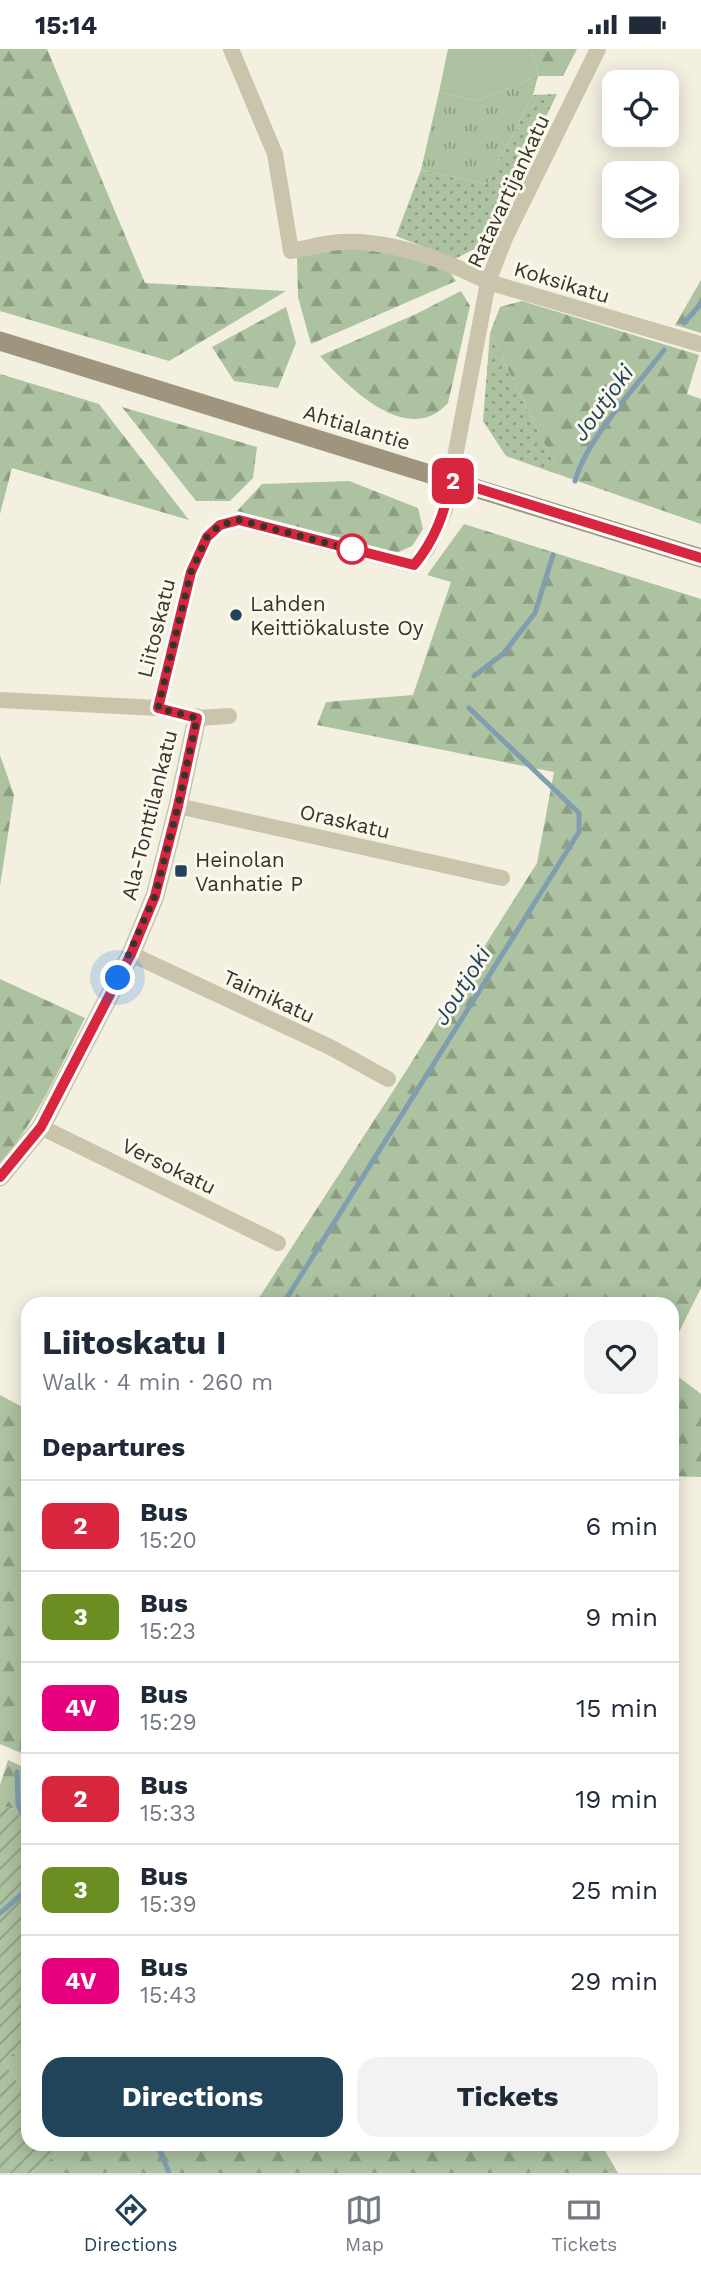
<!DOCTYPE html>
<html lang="en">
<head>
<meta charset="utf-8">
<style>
  :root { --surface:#fff; --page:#f2f2f3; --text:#1f2937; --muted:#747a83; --line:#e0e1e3; --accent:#21445b }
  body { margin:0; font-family:"Work Sans",sans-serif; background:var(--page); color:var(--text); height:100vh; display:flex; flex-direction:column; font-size:26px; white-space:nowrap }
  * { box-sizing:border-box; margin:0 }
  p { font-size:23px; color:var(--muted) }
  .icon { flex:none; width:38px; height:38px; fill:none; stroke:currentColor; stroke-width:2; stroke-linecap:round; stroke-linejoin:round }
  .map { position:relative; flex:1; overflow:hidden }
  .side { position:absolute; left:21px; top:1248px; width:658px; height:854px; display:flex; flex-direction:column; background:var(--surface); border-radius:21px; box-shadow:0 4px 18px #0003 }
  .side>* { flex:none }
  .badge { padding:0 14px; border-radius:10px; font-size:24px; line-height:46px }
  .tools { position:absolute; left:602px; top:21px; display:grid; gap:14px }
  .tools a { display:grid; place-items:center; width:77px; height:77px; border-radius:14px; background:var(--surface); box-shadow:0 4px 18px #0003; font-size:35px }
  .you { position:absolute; width:35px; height:35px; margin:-18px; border:5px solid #fff; border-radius:50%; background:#1a73e8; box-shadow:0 0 0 10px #1a73e833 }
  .map>.badge { position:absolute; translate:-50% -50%; box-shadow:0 0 0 4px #fff }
  h2 { padding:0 21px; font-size:26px; line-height:63px }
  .round { display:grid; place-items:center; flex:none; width:74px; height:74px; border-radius:21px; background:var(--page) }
  .summary { display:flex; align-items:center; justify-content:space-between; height:119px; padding:0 21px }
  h1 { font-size:33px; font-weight:700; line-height:52px }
  .cta { display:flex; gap:14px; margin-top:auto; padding:14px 21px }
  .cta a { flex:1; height:80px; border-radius:21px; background:var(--accent); color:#fff; font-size:28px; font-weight:700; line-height:80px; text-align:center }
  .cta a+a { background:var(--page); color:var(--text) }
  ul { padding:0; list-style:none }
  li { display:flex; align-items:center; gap:21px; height:91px; padding:0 21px; border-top:2px solid var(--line) }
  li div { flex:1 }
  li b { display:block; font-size:26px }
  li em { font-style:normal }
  li .badge { min-width:77px; font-weight:700; text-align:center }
  .status { display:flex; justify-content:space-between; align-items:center; height:49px; padding:0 35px; background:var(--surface); direction:ltr }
  .status svg { height:19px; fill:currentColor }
  .dock { display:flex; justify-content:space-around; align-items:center; height:98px; border-top:2px solid var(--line); background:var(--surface); font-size:19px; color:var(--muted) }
  .dock a { display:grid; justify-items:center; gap:4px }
  .dock .on { color:var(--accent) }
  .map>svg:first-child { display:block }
  .grass { fill:url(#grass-dots) }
  .forest { fill:url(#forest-firs) }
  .park { fill:url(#park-tufts) }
  .garden { fill:url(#garden-furrows) }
  .pitch { fill:#acc2a0 }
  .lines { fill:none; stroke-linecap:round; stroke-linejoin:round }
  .stream { stroke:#809eb0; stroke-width:5 }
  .minor { stroke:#cbc4ac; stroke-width:16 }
  .tertiary { stroke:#cbc4ac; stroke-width:19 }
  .secondary { stroke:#9f947d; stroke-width:19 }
  .line-casing { stroke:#fff; stroke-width:16 }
  .line { stroke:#d7263d; stroke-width:10 }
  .walk { stroke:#39342b; stroke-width:7; stroke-dasharray:0 12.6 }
  .stop-dot { fill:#fff; stroke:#d7263d; stroke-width:3.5 }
  .poi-dot { fill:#21445b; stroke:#faf8ed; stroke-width:2.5 }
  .labels { text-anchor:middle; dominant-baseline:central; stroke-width:6; stroke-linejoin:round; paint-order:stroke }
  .street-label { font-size:21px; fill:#39342b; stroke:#faf8ed }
  .poi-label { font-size:21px; fill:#39342b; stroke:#faf8ed; text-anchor:start }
  .water-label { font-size:23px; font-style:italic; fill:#21445b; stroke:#faf8ed }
</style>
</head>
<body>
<div class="status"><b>15:14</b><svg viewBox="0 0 49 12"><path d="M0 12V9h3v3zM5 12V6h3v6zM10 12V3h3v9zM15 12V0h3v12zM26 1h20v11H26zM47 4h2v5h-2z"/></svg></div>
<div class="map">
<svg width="701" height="2124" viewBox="0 0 701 2124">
  <defs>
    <pattern id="grass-dots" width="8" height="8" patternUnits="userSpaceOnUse" patternTransform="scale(1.75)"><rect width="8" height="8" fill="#acc2a0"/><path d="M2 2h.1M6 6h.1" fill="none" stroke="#8d9e83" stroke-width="1.8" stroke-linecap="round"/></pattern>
    <pattern id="forest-firs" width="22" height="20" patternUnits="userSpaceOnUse" patternTransform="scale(1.75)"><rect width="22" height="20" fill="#acc2a0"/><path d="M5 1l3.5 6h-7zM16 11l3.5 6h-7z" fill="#8d9e83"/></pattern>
    <pattern id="park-tufts" width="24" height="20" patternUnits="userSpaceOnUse" patternTransform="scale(1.75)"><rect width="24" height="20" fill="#acc2a0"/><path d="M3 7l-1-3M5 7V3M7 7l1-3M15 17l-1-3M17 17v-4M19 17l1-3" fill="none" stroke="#8d9e83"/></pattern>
    <pattern id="garden-furrows" width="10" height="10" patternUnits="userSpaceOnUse" patternTransform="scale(1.75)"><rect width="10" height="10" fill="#acc2a0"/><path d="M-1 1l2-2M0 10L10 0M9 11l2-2" fill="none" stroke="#8d9e83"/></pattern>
  </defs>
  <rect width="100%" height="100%" fill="#f3f0e0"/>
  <g class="grass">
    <path d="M 557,45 L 484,195 L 455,210 L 396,187 L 421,121 L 487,135 L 533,46 Z"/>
    <path d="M 490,284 L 560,426 L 506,407 L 483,372 Z"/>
  </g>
  <g class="forest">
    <path d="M 0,0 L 47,0 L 145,234 L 286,242 L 169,312 L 0,262 Z"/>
    <path d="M 532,0 L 577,0 L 563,27 L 538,27 Z"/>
    <path d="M 342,200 L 389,202 L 449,222 L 456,232 L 311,295 L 298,248 L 297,208 Z"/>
    <path d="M 701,231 L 701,284 L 675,276 Z"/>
    <path d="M 461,242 L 470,257 L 448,354 C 408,399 348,338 320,307 L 416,265 Z"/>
    <path d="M 522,252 L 699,306 L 687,345 L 701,350 L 701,475 L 560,426 L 490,284 L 500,258 Z"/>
    <path d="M 286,258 L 296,294 L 278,339 L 234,332 L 212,298 Z"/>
    <path d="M 0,325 L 99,355 L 189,471 L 12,419 L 0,465 Z"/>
    <path d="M 122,358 L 257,398 L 253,429 L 230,452 L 196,452 Z"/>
    <path d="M 349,432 L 418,459 L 423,480 L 412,497 L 394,505 L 237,462 L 262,435 Z"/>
    <path d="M 464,475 L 701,550 L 701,1239 L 672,1297 L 672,1255 L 255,1255 L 406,1022 L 537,814 L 554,723 L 317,676 L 326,653 L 413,646 L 451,533 L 427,526 Z"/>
    <path d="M 0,706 L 14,746 L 0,837 Z"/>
    <path d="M 0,930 L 85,969 C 60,1018 37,1072 0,1114 Z"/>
    <path d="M 672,1323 L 701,1345 L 701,1428 L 672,1427 Z"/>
    <path d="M 0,1346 L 28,1361 L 28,1707 L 0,1695 Z"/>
    <path d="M 8,1711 L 28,1720 L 28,1783 L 16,1760 L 0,1757 L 0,1736 Z"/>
    <path d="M 28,1994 L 28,2049 L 3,2012 Z"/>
    <path d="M 58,2095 L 601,2095 L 618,2124 L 31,2124 L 62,2102 Z"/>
  </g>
  <path class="park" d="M 538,27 L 533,46 L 487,135 L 421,121 L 439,43 L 477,52 Z"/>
  <path class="garden" d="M 0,1757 L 16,1760 L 28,1783 L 28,1994 L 3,2012 L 28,2049 L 28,2095 L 58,2095 L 62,2102 L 31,2124 L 0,2124 Z"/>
  <path class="pitch" d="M 448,0 L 532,0 L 538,27 L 477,52 L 439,43 Z"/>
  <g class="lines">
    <g class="stream">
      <path d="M 684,274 L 701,255"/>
      <path d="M 575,432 C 587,389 637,337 664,301"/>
      <path d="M 474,627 L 503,605 L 535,564 L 553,506"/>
      <path d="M 283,1255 L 579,783 L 579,764 L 469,659"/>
      <path d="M 22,1699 L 28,1665"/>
      <path d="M 17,1723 L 18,1756 L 28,1779"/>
      <path d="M 0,1864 L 28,1840"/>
      <path d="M 157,2095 L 169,2124"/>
    </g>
    <g class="minor">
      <path d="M 231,0 L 275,105 L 291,202 C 307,199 324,194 340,193 C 389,190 445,211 488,233 L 700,295"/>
      <path d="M 0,651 L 158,659 L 197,669 L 229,667"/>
      <path d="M 158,659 L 191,523 L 207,488 L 220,476 L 239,471 L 413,516 L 427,500 L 445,461 L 488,233 L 505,189 L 598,0"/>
      <path d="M 178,757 L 502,829"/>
      <path d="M 131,905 L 330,998 L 388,1030"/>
      <path d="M 41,1078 L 278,1194"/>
    </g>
    <path class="tertiary" d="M 0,1128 L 41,1078 L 131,905 L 155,847 L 178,757 L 197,669"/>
    <path class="secondary" d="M 0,292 L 701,509"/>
  </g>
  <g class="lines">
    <g class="line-casing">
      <path id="line" d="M 0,1128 L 41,1078 L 131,905 L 155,847 L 178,757 L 197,669 L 158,659 L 191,523 L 207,488 L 220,476 L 239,471 L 414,516 C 435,491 445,463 451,431 L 701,509"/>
    </g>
    <use href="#line" class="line"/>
    <path class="walk" d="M 118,929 L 155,847 L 178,757 L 197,669 L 158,659 L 191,523 L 207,488 L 220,476 L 239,471 L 361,503 L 352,500"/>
  </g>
  <circle class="stop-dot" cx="352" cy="500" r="14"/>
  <g class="poi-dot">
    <circle cx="236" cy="566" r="7"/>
    <rect x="174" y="815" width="14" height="14" rx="3.5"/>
  </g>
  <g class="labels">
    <g class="street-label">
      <text transform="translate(508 142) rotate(-65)">Ratavartijankatu</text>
      <text transform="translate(562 233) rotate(17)">Koksikatu</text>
      <text transform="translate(357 378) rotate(17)">Ahtialantie</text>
      <text transform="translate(156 579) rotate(-76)">Liitoskatu</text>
      <text transform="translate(149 766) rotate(-76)">Ala-Tonttilankatu</text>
      <text transform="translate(345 772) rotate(13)">Oraskatu</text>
      <text transform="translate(269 947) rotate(25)">Taimikatu</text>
      <text transform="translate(169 1117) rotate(26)">Versokatu</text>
    </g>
    <g class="poi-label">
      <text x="250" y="554">Lahden<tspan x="250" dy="24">Keittiökaluste Oy</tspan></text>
      <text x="195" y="810">Heinolan<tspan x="195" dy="24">Vanhatie P</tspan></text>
    </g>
    <g class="water-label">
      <text transform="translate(603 354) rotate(-54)">Joutjoki</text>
      <text transform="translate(462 937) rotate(-58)">Joutjoki</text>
    </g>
  </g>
</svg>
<div class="tools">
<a><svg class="icon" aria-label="locate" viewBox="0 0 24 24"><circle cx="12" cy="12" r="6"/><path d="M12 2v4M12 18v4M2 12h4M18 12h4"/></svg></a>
<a><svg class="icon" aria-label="layers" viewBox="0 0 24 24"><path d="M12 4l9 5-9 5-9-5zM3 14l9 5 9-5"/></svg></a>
</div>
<div class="you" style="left:118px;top:929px"></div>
<b class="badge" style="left:453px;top:432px;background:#d7263d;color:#fff">2</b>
<section class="side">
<div class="summary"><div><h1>Liitoskatu I</h1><p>Walk · 4 min · 260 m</p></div><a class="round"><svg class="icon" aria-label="heart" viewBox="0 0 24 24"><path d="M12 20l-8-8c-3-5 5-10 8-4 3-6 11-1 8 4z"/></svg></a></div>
<h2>Departures</h2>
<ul>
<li><span class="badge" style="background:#d7263d;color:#fff">2</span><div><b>Bus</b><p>15:20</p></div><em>6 min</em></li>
<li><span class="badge" style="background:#6b8e23;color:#fff">3</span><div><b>Bus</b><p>15:23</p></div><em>9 min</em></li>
<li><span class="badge" style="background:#e6007e;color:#fff">4V</span><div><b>Bus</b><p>15:29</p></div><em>15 min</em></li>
<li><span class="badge" style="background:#d7263d;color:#fff">2</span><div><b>Bus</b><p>15:33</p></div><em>19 min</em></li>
<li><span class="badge" style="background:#6b8e23;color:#fff">3</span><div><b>Bus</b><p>15:39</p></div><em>25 min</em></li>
<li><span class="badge" style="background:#e6007e;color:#fff">4V</span><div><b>Bus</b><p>15:43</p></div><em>29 min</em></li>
</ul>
<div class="cta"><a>Directions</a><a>Tickets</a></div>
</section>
</div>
<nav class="dock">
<a class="on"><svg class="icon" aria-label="directions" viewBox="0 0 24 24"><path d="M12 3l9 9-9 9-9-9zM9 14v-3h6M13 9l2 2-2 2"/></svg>Directions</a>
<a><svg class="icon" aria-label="map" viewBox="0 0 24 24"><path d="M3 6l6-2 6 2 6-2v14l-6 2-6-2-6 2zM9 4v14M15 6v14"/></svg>Map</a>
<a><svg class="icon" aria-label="tickets" viewBox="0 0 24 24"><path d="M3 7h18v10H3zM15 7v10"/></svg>Tickets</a>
</nav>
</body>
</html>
